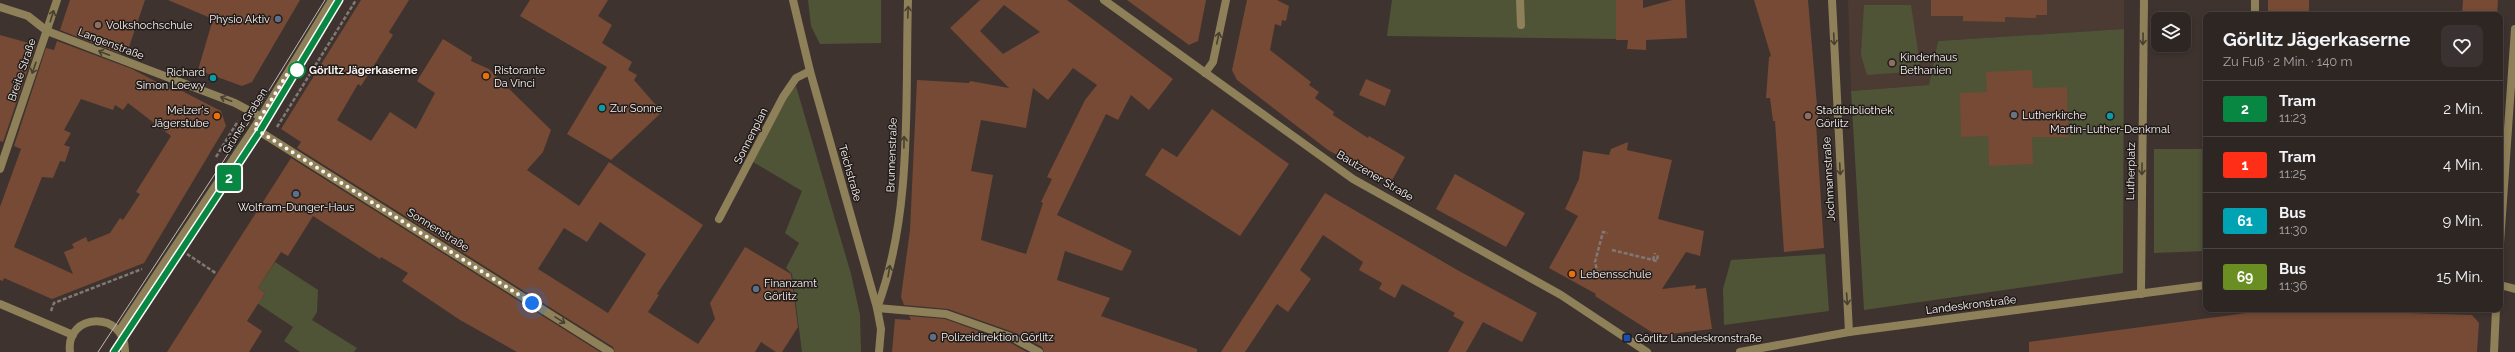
<!DOCTYPE html>
<html lang="de">
<head>
<meta charset="utf-8">
<style>
  :root { --surface:#2e2623; --page:#3a3230; --text:#f1f3f6; --muted:#a7a5a6; --line:#494341 }
  body { margin:0; font-family:Raleway,sans-serif; background:var(--page); color:var(--text); height:100vh; display:flex; flex-direction:column; font-size:15px; white-space:nowrap }
  * { box-sizing:border-box; margin:0 }
  p { font-size:13px; color:var(--muted) }
  .icon { flex:none; width:22px; height:22px; fill:none; stroke:currentColor; stroke-width:2; stroke-linecap:round; stroke-linejoin:round }
  .map { position:relative; flex:1; overflow:hidden }
  .details { position:absolute; left:2203px; top:12px; width:300px; height:300px; display:flex; flex-direction:column; background:var(--surface); border-radius:8px; box-shadow:0 2px 6px #0003,0 0 0 1px var(--line) }
  .details>* { flex:none }
  .badge { padding:0 8px; border-radius:3px; font-size:14px; line-height:26px }
  .fabs { position:absolute; left:2151px; top:12px; display:grid; gap:8px }
  .fabs a { display:grid; place-items:center; width:40px; height:40px; border-radius:8px; background:var(--surface); box-shadow:0 2px 6px #0003,0 0 0 1px var(--line); font-size:20px }
  .you { position:absolute; width:20px; height:20px; margin:-10px; border:3px solid #fff; border-radius:50%; background:#1a73e8; box-shadow:0 0 0 6px #1a73e833 }
  .map>.badge { position:absolute; translate:-50% -50%; box-shadow:0 0 0 2px #fff }
  .round { display:grid; place-items:center; flex:none; width:42px; height:42px; border-radius:8px; background:var(--page) }
  .head { display:flex; align-items:center; justify-content:space-between; height:68px; padding:0 20px }
  h1 { font-size:19px; font-weight:700; line-height:30px }
  ul { padding:0; list-style:none }
  li { display:flex; align-items:center; gap:12px; height:56px; padding:0 20px; border-top:1px solid var(--line) }
  li div { flex:1 }
  li b { display:block; font-size:15px }
  li em { font-style:normal }
  li .badge { min-width:44px; font-weight:700; text-align:center }
  .map>svg:first-child { display:block }
  .built { fill:#4c3b33 }
  .green { fill:#4f5437 }
  .building { fill:#774a35; fill-rule:evenodd }
  .lines { fill:none; stroke-linecap:round; stroke-linejoin:round }
  .path { stroke:#817874; stroke-width:2.5; stroke-dasharray:4 2; stroke-linecap:butt }
  .service { stroke:#8e8058; stroke-width:8 }
  .minor { stroke:#8e8058; stroke-width:8 }
  .tertiary { stroke:#8e8058; stroke-width:8 }
  .tram { stroke:#c0b8b4; stroke-width:1 }
  .oneway { stroke:#473f30 }
  .line-casing { stroke:#fff; stroke-width:9 }
  .line { stroke:#088742; stroke-width:6 }
  .walk { stroke:#faf3f0; stroke-width:4; stroke-dasharray:0 7.2 }
  .service-dot { fill:#5c6f8a; stroke:#211c1a; stroke-width:1.5 }
  .education-dot { fill:#8d6e63; stroke:#211c1a; stroke-width:1.5 }
  .stop-dot { fill:#fff; stroke:#088742; stroke-width:2 }
  .food-dot { fill:#e8710a; stroke:#211c1a; stroke-width:1.5 }
  .culture-dot { fill:#0f9aa8; stroke:#211c1a; stroke-width:1.5 }
  .worship-dot { fill:#6b7280; stroke:#211c1a; stroke-width:1.5 }
  .transit-dot { fill:#1a4fb4; stroke:#211c1a; stroke-width:1.5 }
  .labels { text-anchor:middle; dominant-baseline:central; stroke-width:3; stroke-linejoin:round; paint-order:stroke }
  .poi-label { font-size:11px; fill:#faf3f0; stroke:#211c1a; text-anchor:start }
  .street-label { font-size:11px; fill:#faf3f0; stroke:#211c1a }
  .stop-label { font-size:11px; font-weight:bold; fill:#faf3f0; stroke:#211c1a; text-anchor:start }
</style>
</head>
<body>
<div class="map">
<svg width="2515" height="352" viewBox="0 0 2515 352">
  <rect width="100%" height="100%" fill="#3e332f"/>
  <path class="built" d="M 1848,0 L 2124,0 L 2124,29 L 1938,41 L 1929,85 L 1851,91 Z"/>
  <g class="green">
    <path d="M 808,0 L 881,0 L 881,43 L 820,44 L 811,26 Z"/>
    <path d="M 1392,0 L 1616,0 L 1616,39 L 1387,36 Z"/>
    <path d="M 1864,5 L 1911,5 L 1921,71 L 1867,75 L 1861,55 Z"/>
    <path d="M 2124,29 L 2123,273 L 1864,310 L 1851,91 L 1929,85 L 1938,41 Z"/>
    <path d="M 796,86 L 851,274 L 860,315 L 861,352 L 802,352 L 792,274 L 786,268 L 799,243 L 785,233 L 802,191 L 753,162 L 784,97 Z"/>
    <path d="M 2154,149 L 2206,149 L 2206,251 L 2154,253 Z"/>
    <path d="M 1825,254 L 1829,311 L 1724,325 L 1723,289 L 1731,260 Z"/>
    <path d="M 275,262 L 318,290 L 317,312 L 312,320 L 357,348 L 354,352 L 300,352 L 284,341 L 293,327 L 251,299 L 262,298 L 265,293 L 258,288 Z"/>
  </g>
  <g class="building">
    <path d="M 70,0 L 145,0 L 129,47 L 125,46 L 121,54 L 60,30 Z"/>
    <path d="M 168,0 L 300,0 L 252,82 L 242,86 L 198,70 L 213,19 Z"/>
    <path d="M 361,0 L 409,0 L 389,32 L 393,35 L 361,86 L 358,84 L 337,120 L 371,141 L 390,112 L 416,129 L 435,93 L 417,81 L 443,39 L 472,57 L 471,61 L 489,69 L 551,130 L 543,152 L 527,170 L 579,206 L 609,162 L 703,225 L 657,294 L 659,295 L 648,312 L 698,344 L 715,319 L 710,303 L 745,247 L 791,274 L 798,327 L 782,352 L 776,352 L 761,342 L 755,352 L 615,352 L 613,347 L 297,148 L 301,142 L 281,129 ZM 600,222 L 646,254 L 608,313 L 538,269 L 564,228 L 587,242 Z"/>
    <path d="M 530,0 L 608,0 L 598,16 L 612,25 L 602,43 L 632,62 L 628,70 L 637,75 L 634,80 L 662,112 L 611,160 L 567,134 L 607,67 L 520,16 Z"/>
    <path d="M 980,0 L 1067,0 L 1173,79 L 1149,110 L 1131,95 L 1118,120 L 1106,114 L 1057,215 L 1132,251 L 1122,271 L 1065,251 L 1057,280 L 1110,298 L 1101,316 L 1197,349 L 1197,352 L 1044,352 L 1042,347 L 1013,332 L 948,309 L 904,305 L 901,297 L 910,230 L 917,80 L 969,83 L 970,81 L 1009,88 L 950,28 ZM 1004,5 L 1040,32 L 1003,54 L 980,31 ZM 1073,68 L 1097,85 L 1085,100 L 1047,177 L 1052,179 L 1041,202 L 1043,203 L 1026,254 L 981,240 L 993,175 L 971,171 L 981,120 L 1026,128 L 1033,88 L 1048,100 Z"/>
    <path d="M 1127,0 L 1206,0 L 1198,41 L 1189,45 Z"/>
    <path d="M 1247,0 L 1277,0 L 1289,6 L 1286,21 L 1282,20 L 1281,26 L 1275,24 L 1270,50 L 1311,82 L 1309,85 L 1319,92 L 1315,98 L 1334,112 L 1333,115 L 1368,138 L 1369,136 L 1405,157 L 1390,184 L 1328,150 L 1237,80 L 1232,70 Z"/>
    <path d="M 1616,0 L 1643,0 L 1643,8 L 1672,0 L 1685,0 L 1687,38 L 1646,40 L 1646,50 L 1627,49 L 1628,40 L 1616,40 Z"/>
    <path d="M 1754,0 L 1808,0 L 1818,117 L 1816,123 L 1824,248 L 1784,252 L 1775,121 L 1773,121 L 1770,98 L 1766,98 L 1769,57 L 1771,56 Z"/>
    <path d="M 1931,0 L 2047,0 L 2047,15 L 2036,15 L 2036,18 L 2005,17 L 2005,22 L 1963,21 L 1963,16 L 1931,16 Z"/>
    <rect x="2268" y="0" width="41" height="15"/>
    <path d="M 2463,0 L 2498,0 L 2497,15 L 2462,15 Z"/>
    <path d="M 0,35 L 36,45 L 3,142 L 0,141 Z"/>
    <path d="M 57,41 L 132,69 L 174,91 L 182,91 L 221,111 L 226,126 L 144,263 L 52,299 L 4,278 L 3,281 L 0,280 L 0,207 L 21,149 L 14,146 L 46,48 L 54,50 ZM 81,99 L 113,110 L 115,105 L 123,110 L 128,103 L 171,136 L 136,192 L 140,194 L 123,220 L 120,218 L 110,233 L 88,242 L 86,237 L 72,244 L 74,248 L 64,252 L 73,274 L 14,247 L 42,177 L 53,178 L 60,161 L 65,162 L 70,147 L 64,145 L 71,133 L 64,130 Z"/>
    <path d="M 2032,70 L 2033,88 L 2067,87 L 2068,137 L 2032,137 L 2033,164 L 1989,166 L 1988,136 L 1961,137 L 1960,93 L 1987,92 L 1986,72 Z"/>
    <path d="M 1366,79 L 1391,90 L 1385,106 L 1359,95 Z"/>
    <path d="M 1212,109 L 1289,164 L 1240,236 L 1145,175 L 1162,148 L 1177,157 Z"/>
    <path d="M 1628,142 L 1627,150 L 1672,160 L 1658,219 L 1704,231 L 1700,256 L 1686,252 L 1662,289 L 1696,285 L 1695,289 L 1706,288 L 1712,329 L 1662,335 L 1653,333 L 1595,296 L 1596,294 L 1549,268 L 1578,216 L 1565,209 L 1579,179 L 1583,151 L 1609,155 L 1611,149 Z"/>
    <path d="M 291,158 L 600,352 L 517,352 L 460,320 L 402,281 L 408,273 L 381,257 L 380,259 L 313,216 L 288,256 L 281,252 L 258,288 L 265,293 L 247,321 L 262,331 L 249,352 L 167,352 Z"/>
    <path d="M 1455,174 L 1525,213 L 1506,247 L 1436,209 Z"/>
    <path d="M 1325,193 L 1459,271 L 1537,313 L 1522,342 L 1483,322 L 1466,352 L 1448,352 L 1464,322 L 1453,316 L 1455,313 L 1402,284 L 1395,298 L 1379,289 L 1382,283 L 1359,270 L 1363,262 L 1323,235 L 1300,270 L 1311,279 L 1288,312 L 1277,304 L 1245,352 L 1221,352 Z"/>
    <path d="M 2277,309 L 2472,315 L 2479,323 L 2477,352 L 2029,352 L 2029,342 Z"/>
    <path d="M 909,316 L 945,319 L 1009,342 L 1027,352 L 892,352 L 895,319 L 911,320 Z"/>
  </g>
  <g class="lines">
    <g class="path">
      <path d="M 277,127 L 356,0"/>
      <path d="M 216,157 L 238,121"/>
      <path d="M 1612,250 L 1657,261 L 1658,254"/>
      <path d="M 187,254 L 217,274"/>
      <path d="M 1653,260 L 1655,253"/>
      <path d="M 1598,274 L 1595,262 L 1603,232 L 1608,233"/>
      <path d="M 51,311 L 54,303 L 142,269"/>
    </g>
    <g class="service">
      <path d="M 1520,0 L 1521,25"/>
      <path d="M 719,219 L 783,97 L 796,78 L 810,71"/>
    </g>
    <g class="minor">
      <path d="M 793,0 L 810,71 L 877,308 L 881,329 L 879,352"/>
      <path d="M 908,0 C 905,100 913,213 877,308 L 946,314 L 1011,337 L 1039,352"/>
      <path d="M 1104,0 L 1353,179 L 1561,295 L 1647,352"/>
      <path d="M 1832,0 L 1849,332"/>
      <path d="M 0,7 L 28,16 L 47,31 L 235,103 L 261,117"/>
      <path d="M 2255,15 L 2255,0"/>
      <path d="M 1205,73 L 1213,62 L 1226,0"/>
      <path d="M 254,128 L 610,352"/>
      <path d="M 0,169 L 57,0"/>
      <path d="M 2500,243 L 2515,29"/>
      <path d="M 2500,285 L 2515,289"/>
      <path d="M 2141,294 L 2144,0"/>
      <path d="M 119,331 L 254,128 L 332,0"/>
      <path d="M 1740,352 L 1849,332 L 2206,285"/>
      <path d="M 2494,352 L 2496,309"/>
    </g>
    <g class="tertiary">
      <path d="M 0,304 L 73,335"/>
      <path d="M 70,352 C 65,312 126,310 125,352"/>
    </g>
    <g class="tram">
      <path d="M 98,352 L 255,113 L 325,0"/>
      <path d="M 114,352 L 260,131 L 339,0"/>
    </g>
  </g>
  <defs><path id="oneway-shaft" d="M-6 0H5M1.5-3L5.5 0L1.5 3" fill="none" stroke-width="1.6" stroke-linecap="round" stroke-linejoin="round"/></defs>
  <g class="oneway">
    <use href="#oneway-shaft" transform="translate(908 12) rotate(-88)"/>
    <use href="#oneway-shaft" transform="translate(52 16) rotate(-72)"/>
    <use href="#oneway-shaft" transform="translate(1218 38) rotate(-78)"/>
    <use href="#oneway-shaft" transform="translate(1834 39) rotate(87)"/>
    <use href="#oneway-shaft" transform="translate(2143 39) rotate(91)"/>
    <use href="#oneway-shaft" transform="translate(104 53) rotate(-159)"/>
    <use href="#oneway-shaft" transform="translate(34 68) rotate(109)"/>
    <use href="#oneway-shaft" transform="translate(226 99) rotate(-159)"/>
    <use href="#oneway-shaft" transform="translate(904 142) rotate(-89)"/>
    <use href="#oneway-shaft" transform="translate(1840 169) rotate(87)"/>
    <use href="#oneway-shaft" transform="translate(2142 169) rotate(91)"/>
    <use href="#oneway-shaft" transform="translate(889 271) rotate(-80)"/>
    <use href="#oneway-shaft" transform="translate(1847 299) rotate(86)"/>
    <use href="#oneway-shaft" transform="translate(560 320) rotate(32)"/>
  </g>
  <g class="lines">
    <g class="line-casing">
      <path id="line" d="M 114,352 L 260,131 L 339,0"/>
    </g>
    <use href="#line" class="line"/>
    <path class="walk" d="M 297,70 L 294,63 L 254,128 L 532,303"/>
  </g>
  <g class="service-dot">
    <circle cx="278" cy="19" r="4"/>
    <circle cx="296" cy="194" r="4"/>
    <circle cx="756" cy="289" r="4"/>
    <circle cx="933" cy="337" r="4"/>
  </g>
  <g class="education-dot">
    <circle cx="98" cy="25" r="4"/>
    <circle cx="1892" cy="63" r="4"/>
    <circle cx="1808" cy="116" r="4"/>
  </g>
  <circle class="stop-dot" cx="297" cy="70" r="8"/>
  <g class="food-dot">
    <circle cx="486" cy="76" r="4"/>
    <circle cx="217" cy="116" r="4"/>
    <circle cx="1572" cy="274" r="4"/>
  </g>
  <g class="culture-dot">
    <circle cx="213" cy="78" r="4"/>
    <circle cx="602" cy="108" r="4"/>
    <circle cx="2110" cy="116" r="4"/>
  </g>
  <circle class="worship-dot" cx="2014" cy="115" r="4"/>
  <rect class="transit-dot" x="1623" y="334" width="8" height="8" rx="2"/>
  <g class="labels">
    <g class="poi-label">
      <text x="270" y="19" text-anchor="end">Physio Aktiv</text>
      <text x="106" y="25">Volkshochschule</text>
      <text x="1900" y="57">Kinderhaus<tspan x="1900" dy="13">Bethanien</tspan></text>
      <text x="494" y="70">Ristorante<tspan x="494" dy="13">Da Vinci</tspan></text>
      <text x="205" y="72" text-anchor="end">Richard<tspan x="205" dy="13">Simon Loewy</tspan></text>
      <text x="610" y="108">Zur Sonne</text>
      <text x="209" y="110" text-anchor="end">Melzer's<tspan x="209" dy="13">Jägerstube</tspan></text>
      <text x="1816" y="110">Stadtbibliothek<tspan x="1816" dy="13">Görlitz</tspan></text>
      <text x="2022" y="115">Lutherkirche</text>
      <text x="2110" y="129" text-anchor="middle">Martin-Luther-Denkmal</text>
      <text x="296" y="207" text-anchor="middle">Wolfram-Dunger-Haus</text>
      <text x="1580" y="274">Lebensschule</text>
      <text x="764" y="283">Finanzamt<tspan x="764" dy="13">Görlitz</tspan></text>
      <text x="941" y="337">Polizeidirektion Görlitz</text>
      <text x="1635" y="338">Görlitz Landeskronstraße</text>
    </g>
    <g class="street-label">
      <text transform="translate(111 44) rotate(21)">Langenstraße</text>
      <text transform="translate(22 70) rotate(-71)">Breite Straße</text>
      <text transform="translate(245 121) rotate(-58)">Grüner Graben</text>
      <text transform="translate(751 136) rotate(-63)">Sonnenplan</text>
      <text transform="translate(892 155) rotate(-88)">Brunnenstraße</text>
      <text transform="translate(2131 171) rotate(-89)">Lutherplatz</text>
      <text transform="translate(850 173) rotate(74)">Teichstraße</text>
      <text transform="translate(1375 176) rotate(31)">Bautzener Straße</text>
      <text transform="translate(1829 179) rotate(-93)">Jochmannstraße</text>
      <text transform="translate(438 230) rotate(32)">Sonnenstraße</text>
      <text transform="translate(1971 305) rotate(-7)">Landeskronstraße</text>
    </g>
    <g class="stop-label">
      <text x="309" y="70">Görlitz Jägerkaserne</text>
    </g>
  </g>
</svg>
<div class="fabs">
<a><svg class="icon" aria-label="layers" viewBox="0 0 24 24"><path d="M12 4l9 5-9 5-9-5zM3 14l9 5 9-5"/></svg></a>
</div>
<div class="you" style="left:532px;top:303px"></div>
<b class="badge" style="left:229px;top:178px;background:#088742;color:#fff">2</b>
<section class="details">
<div class="head"><div><h1>Görlitz Jägerkaserne</h1><p>Zu Fuß · 2 Min. · 140 m</p></div><a class="round"><svg class="icon" aria-label="heart" viewBox="0 0 24 24"><path d="M12 20l-8-8c-3-5 5-10 8-4 3-6 11-1 8 4z"/></svg></a></div>
<ul>
<li><span class="badge" style="background:#088742;color:#fff">2</span><div><b>Tram</b><p>11:23</p></div><em>2 Min.</em></li>
<li><span class="badge" style="background:#ff2e17;color:#fff">1</span><div><b>Tram</b><p>11:25</p></div><em>4 Min.</em></li>
<li><span class="badge" style="background:#00a3b4;color:#fff">61</span><div><b>Bus</b><p>11:30</p></div><em>9 Min.</em></li>
<li><span class="badge" style="background:#6b8e23;color:#fff">69</span><div><b>Bus</b><p>11:36</p></div><em>15 Min.</em></li>
</ul>
</section>
</div>
</body>
</html>
